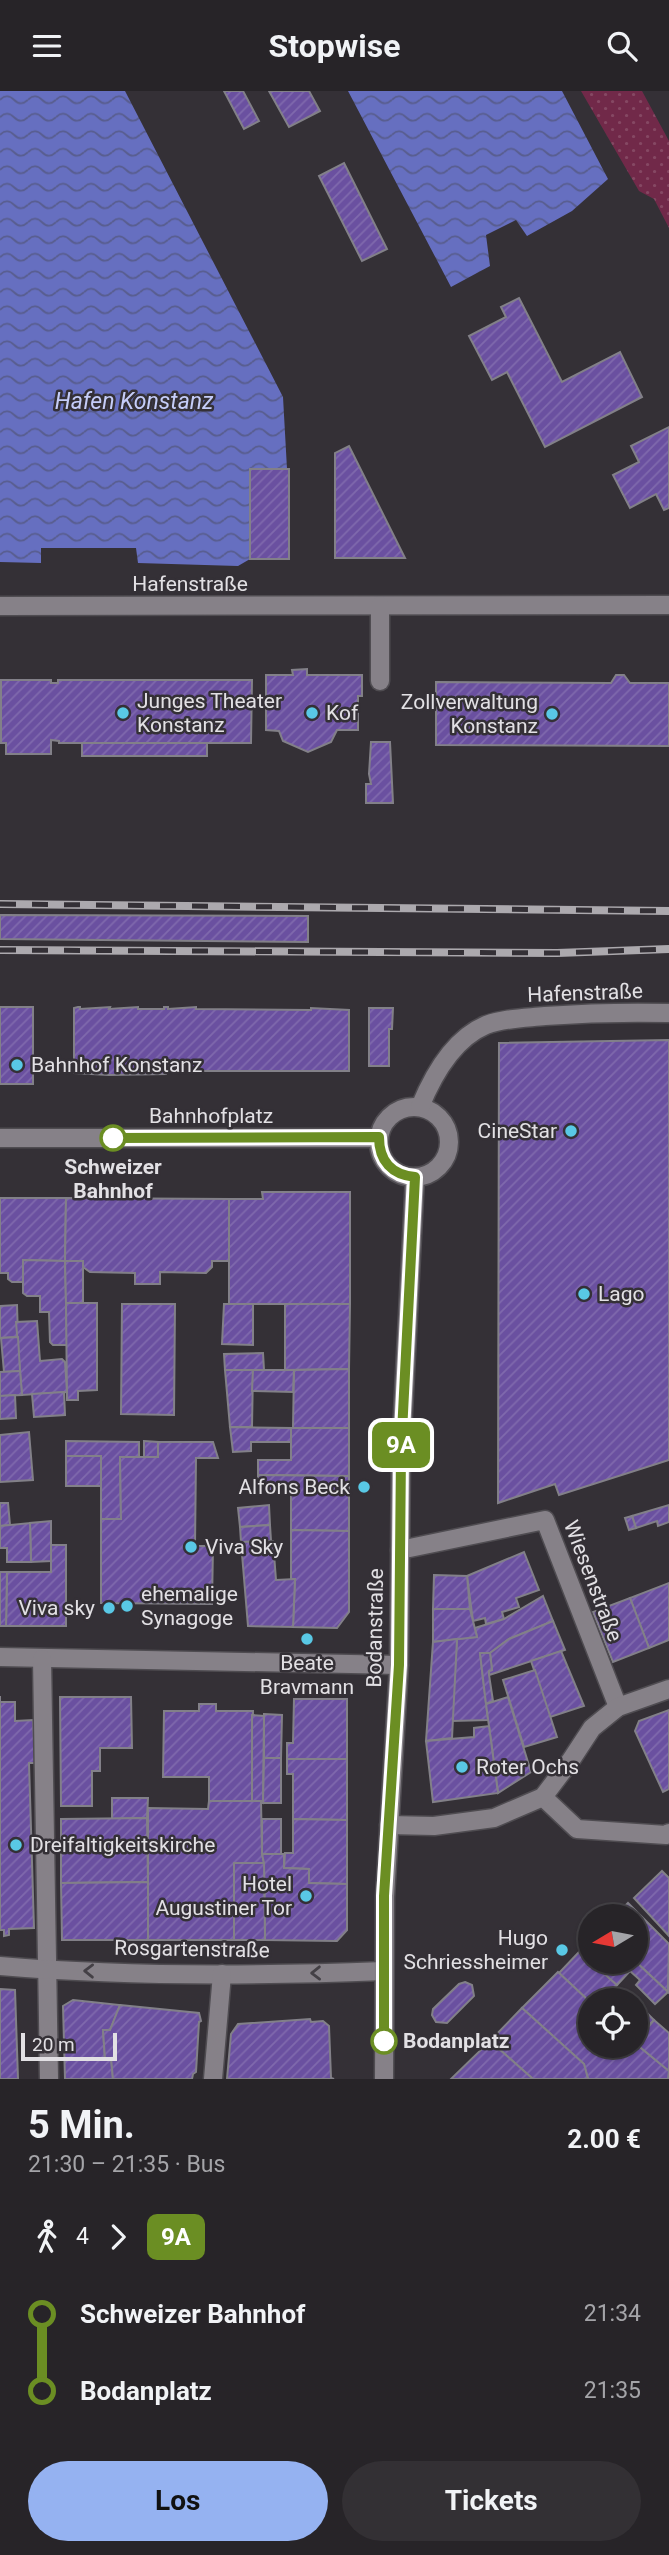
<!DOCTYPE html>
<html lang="de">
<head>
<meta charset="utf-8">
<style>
  :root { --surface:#272428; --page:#333034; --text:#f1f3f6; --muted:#a4a4a8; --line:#434145; --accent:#95b2f1 }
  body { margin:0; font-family:Roboto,sans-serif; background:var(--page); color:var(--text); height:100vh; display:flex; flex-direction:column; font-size:26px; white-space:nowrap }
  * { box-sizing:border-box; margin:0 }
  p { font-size:23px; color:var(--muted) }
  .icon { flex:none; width:38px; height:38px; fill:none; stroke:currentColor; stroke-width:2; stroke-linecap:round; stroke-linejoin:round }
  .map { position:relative; height:1988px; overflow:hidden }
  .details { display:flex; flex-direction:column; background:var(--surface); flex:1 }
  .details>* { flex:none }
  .badge { padding:0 14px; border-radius:10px; font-size:24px; line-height:46px }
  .needle { width:46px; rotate:260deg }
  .buttons { position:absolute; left:578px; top:1813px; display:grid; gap:14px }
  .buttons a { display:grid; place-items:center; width:70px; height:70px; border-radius:50%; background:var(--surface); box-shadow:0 2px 5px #0004,0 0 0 2px var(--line); font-size:35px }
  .scale { position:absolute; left:21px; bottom:18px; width:96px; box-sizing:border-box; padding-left:7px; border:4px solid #e2e0e4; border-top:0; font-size:19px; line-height:24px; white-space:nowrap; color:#e2e0e4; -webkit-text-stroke:5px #343036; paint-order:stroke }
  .map>.badge { position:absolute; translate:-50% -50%; box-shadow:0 0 0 4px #fff }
  .legs { display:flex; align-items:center; gap:10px; height:77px; padding:0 28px; font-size:23px }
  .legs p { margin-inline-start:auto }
  .head { display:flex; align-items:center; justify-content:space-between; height:119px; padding:0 28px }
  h1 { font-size:38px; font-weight:700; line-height:52px }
  .primary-button { display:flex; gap:14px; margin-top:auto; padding:14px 28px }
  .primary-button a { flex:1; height:80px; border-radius:42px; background:var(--accent); color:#111; font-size:28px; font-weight:700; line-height:80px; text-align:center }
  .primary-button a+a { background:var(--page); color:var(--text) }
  ul { padding:0 28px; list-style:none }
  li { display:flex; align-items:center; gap:24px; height:77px; font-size:26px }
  li i { display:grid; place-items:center; width:10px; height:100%; margin:0 9px; background:currentColor }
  li i::after { content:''; width:18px; height:18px; margin:-9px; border:5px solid; border-radius:50%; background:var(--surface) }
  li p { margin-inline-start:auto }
  li:first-child i { background:linear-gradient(#0000 50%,currentColor 0) }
  li:last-child i { background:linear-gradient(currentColor 50%,#0000 0) }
  header { display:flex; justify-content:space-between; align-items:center; height:91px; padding:0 28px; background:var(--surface); font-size:32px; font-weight:700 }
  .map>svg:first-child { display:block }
  .grass { fill:url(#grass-dots) }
  .water { fill:url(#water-waves) }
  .building { fill:url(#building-hatch); stroke:#828088; stroke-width:2 }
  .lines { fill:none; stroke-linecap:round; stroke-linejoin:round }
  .minor-casing { stroke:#4f4c51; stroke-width:21 }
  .minor { stroke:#868188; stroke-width:18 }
  .rail-casing { stroke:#aca9ae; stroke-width:8 }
  .rail { stroke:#343036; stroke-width:5; stroke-dasharray:16; stroke-linecap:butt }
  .oneway { stroke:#444046 }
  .line-1-casing { stroke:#fff; stroke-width:16 }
  .line-1 { stroke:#6b8e23; stroke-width:10 }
  .poi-dot { fill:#59c8e5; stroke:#343036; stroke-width:2.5 }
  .stop-1-dot { fill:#fff; stroke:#6b8e23; stroke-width:3.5 }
  .labels { text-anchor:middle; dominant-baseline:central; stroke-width:5; stroke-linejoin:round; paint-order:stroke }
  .street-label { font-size:21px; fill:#e2e0e4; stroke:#343036 }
  .poi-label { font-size:21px; fill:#e2e0e4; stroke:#343036; text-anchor:start }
  .stop-label { font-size:21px; font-weight:bold; fill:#e2e0e4; stroke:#343036 }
  .water-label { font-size:23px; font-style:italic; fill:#c5cdf9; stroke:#343036 }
</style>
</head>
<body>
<header><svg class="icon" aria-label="menu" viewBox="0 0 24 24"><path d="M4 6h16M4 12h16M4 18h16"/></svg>Stopwise<svg class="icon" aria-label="search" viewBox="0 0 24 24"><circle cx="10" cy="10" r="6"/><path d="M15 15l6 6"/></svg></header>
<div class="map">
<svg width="669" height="1988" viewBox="0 0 669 1988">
  <defs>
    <pattern id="grass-dots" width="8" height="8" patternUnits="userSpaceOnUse" patternTransform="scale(1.75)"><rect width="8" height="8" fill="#712949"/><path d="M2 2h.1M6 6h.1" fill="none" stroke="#854863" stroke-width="1.8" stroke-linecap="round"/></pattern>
    <pattern id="water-waves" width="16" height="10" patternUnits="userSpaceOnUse" patternTransform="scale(1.75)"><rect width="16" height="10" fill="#666fc0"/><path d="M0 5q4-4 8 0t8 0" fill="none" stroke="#585d8e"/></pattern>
    <pattern id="building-hatch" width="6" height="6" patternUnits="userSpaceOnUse" patternTransform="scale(1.75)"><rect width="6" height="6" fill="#6a50a0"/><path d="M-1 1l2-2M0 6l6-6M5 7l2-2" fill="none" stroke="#7f69ad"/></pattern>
  </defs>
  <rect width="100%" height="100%" fill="#343036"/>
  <path class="grass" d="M 581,0 L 642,0 L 669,50 L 669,137 L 654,108 L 639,100 Z"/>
  <g class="water">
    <path d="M 0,0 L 125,0 L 283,306 L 287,378 L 250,379 L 250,468 L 238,475 L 138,472 L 136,457 L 41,457 L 41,472 L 0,471 Z"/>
    <path d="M 348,0 L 562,0 L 608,88 L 572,120 L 527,145 L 516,129 L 486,144 L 490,175 L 451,196 Z"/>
  </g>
  <g class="building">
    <path d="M 224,0 L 243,0 L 259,30 L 244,38 Z"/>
    <path d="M 269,0 L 309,0 L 320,20 L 289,36 Z"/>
    <path d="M 344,72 L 387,158 L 362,170 L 319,85 Z"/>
    <path d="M 519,207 L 562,291 L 620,261 L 642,306 L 545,356 L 507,281 L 492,289 L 469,245 L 506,226 L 501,216 Z"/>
    <path d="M 669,336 L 669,417 L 664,419 L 656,403 L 630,417 L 613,384 L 639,371 L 631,355 Z"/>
    <path d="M 349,355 L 405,467 L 335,467 L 335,362 Z"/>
    <rect x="250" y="378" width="39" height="90"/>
    <path d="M 307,578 L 307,584 L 362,584 L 362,605 L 358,605 L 358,639 L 337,639 L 331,651 L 308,661 L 283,650 L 279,640 L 266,639 L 266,584 L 293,584 L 292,579 Z"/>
    <path d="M 616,584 L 624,584 L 630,592 L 669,592 L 669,655 L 436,654 L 436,591 L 611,592 Z"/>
    <path d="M 1,589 L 51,589 L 51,592 L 58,592 L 58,589 L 252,589 L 251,652 L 59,652 L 59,650 L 51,649 L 51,663 L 6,663 L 6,652 L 1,652 Z"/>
    <path d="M 371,651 L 390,651 L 393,712 L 366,712 L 366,693 L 371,693 L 369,683 Z"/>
    <rect x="82" y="652" width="125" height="13"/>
    <path d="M 0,824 L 308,825 L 308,851 L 0,848 Z"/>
    <rect x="0" y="916" width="33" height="77"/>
    <path d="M 78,916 L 80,916 L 80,918 L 110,916 L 109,918 L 138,916 L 138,918 L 164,918 L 164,916 L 168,916 L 168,918 L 196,916 L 196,918 L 311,919 L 311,917 L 349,919 L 349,980 L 166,980 L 166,983 L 109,984 L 74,982 L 74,917 Z"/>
    <path d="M 369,917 L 393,917 L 392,938 L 389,938 L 389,975 L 369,975 Z"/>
    <path d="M 669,949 L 669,1369 L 559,1404 L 555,1393 L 498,1412 L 499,952 Z"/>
    <path d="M 262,1101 L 350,1101 L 350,1213 L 229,1213 L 229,1108 L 263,1108 Z"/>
    <path d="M 0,1107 L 66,1107 L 65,1170 L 23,1169 L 23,1191 L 12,1191 L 8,1188 L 8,1182 L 0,1182 Z"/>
    <path d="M 66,1107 L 229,1108 L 229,1170 L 212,1170 L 212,1176 L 206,1182 L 160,1181 L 160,1193 L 135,1193 L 135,1182 L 90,1181 L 83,1176 L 83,1170 L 65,1170 Z"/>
    <path d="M 23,1169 L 65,1170 L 67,1254 L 53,1254 L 50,1251 L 49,1221 L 40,1221 L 40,1205 L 27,1205 L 23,1202 Z"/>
    <path d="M 65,1170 L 83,1170 L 83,1212 L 66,1212 Z"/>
    <path d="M 66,1212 L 97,1212 L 97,1299 L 78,1300 L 78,1309 L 67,1309 Z"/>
    <path d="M 122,1213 L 175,1213 L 174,1324 L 121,1323 Z"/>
    <path d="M 224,1213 L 253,1213 L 253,1254 L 222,1253 Z"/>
    <path d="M 285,1213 L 350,1213 L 349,1278 L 285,1279 Z"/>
    <path d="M 17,1214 L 18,1246 L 0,1247 L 0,1215 Z"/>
    <path d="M 37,1230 L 40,1270 L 62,1268 L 65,1271 L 67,1301 L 22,1304 L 16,1231 Z"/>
    <path d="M 18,1246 L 20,1280 L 4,1281 L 1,1247 Z"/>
    <path d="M 263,1262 L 264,1279 L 225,1279 L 224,1263 Z"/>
    <path d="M 349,1278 L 349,1337 L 293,1337 L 294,1279 Z"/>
    <path d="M 225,1279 L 253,1279 L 252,1336 L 230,1336 Z"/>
    <path d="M 253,1279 L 294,1279 L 293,1301 L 252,1300 Z"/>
    <path d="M 20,1280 L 22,1304 L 0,1305 L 0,1281 Z"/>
    <path d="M 64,1301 L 65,1324 L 34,1326 L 32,1303 Z"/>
    <path d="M 15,1304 L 16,1327 L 0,1328 L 0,1305 Z"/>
    <path d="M 230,1336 L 291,1337 L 291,1351 L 251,1351 L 251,1360 L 233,1361 Z"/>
    <path d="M 291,1337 L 349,1337 L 349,1385 L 258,1384 L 258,1369 L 291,1369 Z"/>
    <path d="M 29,1341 L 33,1389 L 0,1391 L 0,1344 Z"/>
    <path d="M 66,1350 L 139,1351 L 139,1366 L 120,1366 L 121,1428 L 101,1428 L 101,1365 L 66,1365 Z"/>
    <path d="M 144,1350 L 158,1351 L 158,1366 L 144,1366 Z"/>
    <path d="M 158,1351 L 213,1351 L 218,1367 L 196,1367 L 195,1455 L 213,1455 L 212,1513 L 101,1512 L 101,1428 L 121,1428 L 120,1366 L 158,1366 Z"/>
    <rect x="66" y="1365" width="35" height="30"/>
    <path d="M 258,1384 L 349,1385 L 349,1440 L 291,1439 L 291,1400 L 258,1400 Z"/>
    <path d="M 0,1412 L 8,1412 L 10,1434 L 0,1435 Z"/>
    <path d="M 269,1414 L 270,1434 L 240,1436 L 238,1417 Z"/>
    <path d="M 669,1414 L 669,1431 L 658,1435 L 657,1430 L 636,1437 L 632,1425 Z"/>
    <path d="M 632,1425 L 636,1437 L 629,1439 L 625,1427 Z"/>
    <path d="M 51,1430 L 51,1470 L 31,1471 L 30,1432 Z"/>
    <path d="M 30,1432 L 31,1471 L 7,1471 L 7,1457 L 0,1457 L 0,1435 Z"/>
    <path d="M 270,1434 L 271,1450 L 241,1451 L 240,1436 Z"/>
    <path d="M 291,1439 L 349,1440 L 349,1521 L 337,1537 L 293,1536 L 295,1488 L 291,1488 Z"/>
    <path d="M 273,1450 L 276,1489 L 295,1488 L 293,1536 L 248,1535 L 241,1451 Z"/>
    <path d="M 51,1454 L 66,1454 L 66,1535 L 6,1535 L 7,1481 L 51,1481 Z"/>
    <path d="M 524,1461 L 539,1499 L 516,1507 L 519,1516 L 502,1521 L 504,1528 L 486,1533 L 485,1527 L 473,1530 L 467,1485 Z"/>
    <path d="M 0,1481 L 7,1481 L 6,1535 L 0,1535 Z"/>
    <path d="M 434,1484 L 467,1485 L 470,1518 L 433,1518 Z"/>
    <path d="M 669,1492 L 669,1549 L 649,1557 L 630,1507 Z"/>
    <path d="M 543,1505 L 553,1530 L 509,1548 L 490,1562 L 480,1562 L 488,1629 L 452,1630 L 457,1548 L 477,1546 L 475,1537 L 504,1528 Z"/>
    <path d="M 630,1507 L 649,1557 L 613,1571 L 593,1521 Z"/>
    <path d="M 433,1518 L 470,1518 L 477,1546 L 433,1551 Z"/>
    <path d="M 553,1530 L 565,1559 L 489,1584 L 489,1580 L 492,1579 L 490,1562 L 509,1548 Z"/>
    <path d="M 457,1548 L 452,1647 L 426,1650 L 433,1551 Z"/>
    <path d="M 561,1560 L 584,1615 L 550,1626 L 531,1570 Z"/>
    <path d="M 480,1562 L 490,1562 L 492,1579 L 489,1580 L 489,1584 L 493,1610 L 486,1613 Z"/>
    <path d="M 535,1579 L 557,1646 L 524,1656 L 503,1589 Z"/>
    <path d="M 0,1605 L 0,1611 L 15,1611 L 15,1630 L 33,1629 L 35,1672 L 29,1672 L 34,1837 L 9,1838 L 9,1844 L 4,1845 L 4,1839 L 0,1839 Z"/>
    <path d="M 60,1606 L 131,1606 L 132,1657 L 100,1657 L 100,1680 L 92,1680 L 92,1715 L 61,1715 Z"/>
    <path d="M 508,1606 L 531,1681 L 498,1702 L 486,1613 Z"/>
    <path d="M 294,1608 L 347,1608 L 347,1668 L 287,1668 L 287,1652 L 293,1652 Z"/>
    <path d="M 199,1613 L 216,1613 L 216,1620 L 253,1620 L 252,1710 L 209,1710 L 209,1686 L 163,1686 L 164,1620 L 199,1620 Z"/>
    <path d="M 669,1619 L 669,1698 L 663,1701 L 635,1640 L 639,1630 Z"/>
    <path d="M 264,1623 L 282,1624 L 281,1667 L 264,1667 Z"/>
    <path d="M 252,1624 L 264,1625 L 263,1712 L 252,1710 Z"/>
    <path d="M 489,1635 L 498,1702 L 433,1711 L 426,1650 L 474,1646 L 474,1637 Z"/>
    <path d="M 264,1667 L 281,1667 L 281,1712 L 263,1712 Z"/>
    <path d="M 287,1668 L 347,1668 L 347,1729 L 293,1728 L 293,1683 L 287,1683 Z"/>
    <path d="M 112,1707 L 148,1707 L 147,1727 L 112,1728 Z"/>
    <path d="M 209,1710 L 261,1710 L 262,1763 L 264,1772 L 234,1772 L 234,1849 L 148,1849 L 148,1717 L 208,1718 Z"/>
    <path d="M 147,1727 L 148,1791 L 61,1792 L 61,1728 Z"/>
    <rect x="262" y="1728" width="19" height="35"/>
    <path d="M 293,1728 L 347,1729 L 347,1793 L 309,1792 L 309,1778 L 284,1777 L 285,1762 L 293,1762 Z"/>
    <path d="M 262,1763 L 284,1763 L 284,1777 L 309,1778 L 309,1792 L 347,1793 L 347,1839 L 337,1850 L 265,1849 L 264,1772 Z"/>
    <path d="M 234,1772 L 264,1772 L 265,1849 L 234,1849 Z"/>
    <path d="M 662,1780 L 669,1787 L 669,1845 L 634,1807 Z"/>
    <path d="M 148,1791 L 148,1849 L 62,1849 L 61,1792 Z"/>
    <path d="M 628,1812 L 669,1853 L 668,1901 L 635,1870 L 635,1825 L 615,1825 Z"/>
    <path d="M 590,1851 L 590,1869 L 580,1860 Z"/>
    <path d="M 580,1860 L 617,1894 L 611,1900 L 620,1909 L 590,1911 L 559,1882 Z"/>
    <path d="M 635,1870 L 668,1901 L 655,1913 L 636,1894 L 640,1889 L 630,1880 L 617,1894 L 591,1871 Z"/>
    <path d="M 558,1881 L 590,1911 L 590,1955 L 635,1955 L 635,1952 L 669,1980 L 668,1988 L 588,1988 L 584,1973 L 522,1917 Z"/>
    <path d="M 465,1891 L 472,1894 L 474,1905 L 447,1932 L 436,1931 L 432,1924 L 433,1918 L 459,1893 Z"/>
    <path d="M 0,1898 L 15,1899 L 18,1988 L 0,1988 Z"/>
    <path d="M 73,1909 L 120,1914 L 110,1939 L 103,1939 L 105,1968 L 111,1967 L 113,1988 L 65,1988 L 63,1915 Z"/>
    <path d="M 637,1912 L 654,1929 L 635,1950 L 635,1914 Z"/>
    <path d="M 120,1914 L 199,1922 L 201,1930 L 199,1931 L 196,1981 L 193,1983 L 192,1988 L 113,1988 L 111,1967 L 105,1968 L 103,1939 L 110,1939 Z"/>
    <path d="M 522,1917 L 584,1973 L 588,1988 L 533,1988 L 490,1950 Z"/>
    <path d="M 310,1928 L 311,1931 L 323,1930 L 329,1935 L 331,1987 L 334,1988 L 227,1988 L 231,1943 L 238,1933 Z"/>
    <path d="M 654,1929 L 669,1942 L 669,1980 L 635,1952 Z"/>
    <path d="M 490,1950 L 533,1988 L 451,1988 Z"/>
  </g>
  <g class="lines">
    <g class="minor-casing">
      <g id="minor">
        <path d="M 0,515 L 669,514"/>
        <path d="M 380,590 L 380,515"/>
        <circle cx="414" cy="1051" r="35"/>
        <path d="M 420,1016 C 433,984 453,948 486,934 C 505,927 526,927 545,925 C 586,922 627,921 669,922"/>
        <path d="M 0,1047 L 379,1047"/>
        <path d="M 400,1459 L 545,1429 L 618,1616"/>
        <path d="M 0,1566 L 399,1574"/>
        <path d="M 42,1568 L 49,1988"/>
        <path d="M 543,1706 L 577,1738 L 666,1744 L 669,1742"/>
        <path d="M 389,1734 L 434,1735 L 494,1727 L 543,1706 L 571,1669 L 592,1637 L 618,1616 L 669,1598"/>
        <path d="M 0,1875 C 127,1886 257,1885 384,1880"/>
        <path d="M 213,1988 L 222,1883"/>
        <path d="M 384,1988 L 385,1806 L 399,1574 L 401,1361 L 415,1086"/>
      </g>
    </g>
    <use href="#minor" class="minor"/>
    <g class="rail-casing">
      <g id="rail">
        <path d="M 0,813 L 669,820"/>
        <path d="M 0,859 L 557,862 L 669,858"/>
      </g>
    </g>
    <use href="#rail" class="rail"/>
  </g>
  <defs><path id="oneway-chevron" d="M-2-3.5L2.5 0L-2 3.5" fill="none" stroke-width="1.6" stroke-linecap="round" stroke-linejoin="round" transform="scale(1.75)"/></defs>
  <g class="oneway">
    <use href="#oneway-chevron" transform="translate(89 1880) rotate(-179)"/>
    <use href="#oneway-chevron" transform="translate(316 1882) rotate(179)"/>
  </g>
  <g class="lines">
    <g class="line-1-casing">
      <path id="line-1" d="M 113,1047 L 379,1046 C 379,1070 392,1084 415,1086 L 401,1361 L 399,1574 L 384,1805 L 384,1950"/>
    </g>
    <use href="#line-1" class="line-1"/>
  </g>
  <g class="poi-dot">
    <circle cx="123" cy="622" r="7"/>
    <circle cx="312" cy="622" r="7"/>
    <circle cx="552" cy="623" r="7"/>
    <circle cx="17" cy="974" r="7"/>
    <circle cx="571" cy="1040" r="7"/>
    <circle cx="584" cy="1203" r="7"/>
    <circle cx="364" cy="1396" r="7"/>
    <circle cx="191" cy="1456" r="7"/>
    <circle cx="127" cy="1515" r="7"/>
    <circle cx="109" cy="1517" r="7"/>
    <circle cx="307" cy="1548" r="7"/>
    <circle cx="462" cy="1676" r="7"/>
    <circle cx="16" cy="1754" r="7"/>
    <circle cx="306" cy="1805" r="7"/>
    <circle cx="562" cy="1859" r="7"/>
  </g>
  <g class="stop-1-dot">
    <circle cx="113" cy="1047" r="12"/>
    <circle cx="384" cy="1950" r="12"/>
  </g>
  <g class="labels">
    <g class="street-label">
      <text x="190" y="493">Hafenstraße</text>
      <text transform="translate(585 902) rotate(-2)">Hafenstraße</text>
      <text x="211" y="1025">Bahnhofplatz</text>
      <text transform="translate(593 1490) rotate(69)">Wiesenstraße</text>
      <text transform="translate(375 1537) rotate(-89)">Bodanstraße</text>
      <text transform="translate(192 1858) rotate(1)">Rosgartenstraße</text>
    </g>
    <g class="poi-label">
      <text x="137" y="610">Junges Theater<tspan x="137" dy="24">Konstanz</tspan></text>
      <text x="538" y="611" text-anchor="end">Zollverwaltung<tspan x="538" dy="24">Konstanz</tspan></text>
      <text x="326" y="622">Kof</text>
      <text x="31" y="974">Bahnhof Konstanz</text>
      <text x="557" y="1040" text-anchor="end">CineStar</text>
      <text x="598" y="1203">Lago</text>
      <text x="350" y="1396" text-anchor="end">Alfons Beck</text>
      <text x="205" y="1456">Viva Sky</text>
      <text x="141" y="1503">ehemalige<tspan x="141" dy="24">Synagoge</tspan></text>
      <text x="95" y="1517" text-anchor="end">Viva sky</text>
      <text x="307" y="1572" text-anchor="middle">Beate<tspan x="307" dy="24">Bravmann</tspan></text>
      <text x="476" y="1676">Roter Ochs</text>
      <text x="30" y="1754">Dreifaltigkeitskirche</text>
      <text x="292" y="1793" text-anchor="end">Hotel<tspan x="292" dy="24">Augustiner Tor</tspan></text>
      <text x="548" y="1847" text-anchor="end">Hugo<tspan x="548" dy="24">Schriessheimer</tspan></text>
    </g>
    <g class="stop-label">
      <text x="113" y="1076">Schweizer<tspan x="113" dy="24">Bahnhof</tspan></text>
      <text x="403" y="1950" text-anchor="start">Bodanplatz</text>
    </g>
    <g class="water-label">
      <text x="134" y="310">Hafen Konstanz</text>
    </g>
  </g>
</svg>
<div class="buttons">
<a><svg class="needle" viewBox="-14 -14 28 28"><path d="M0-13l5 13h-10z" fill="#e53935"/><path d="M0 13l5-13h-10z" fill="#a4a4a8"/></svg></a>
<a><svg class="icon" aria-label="locate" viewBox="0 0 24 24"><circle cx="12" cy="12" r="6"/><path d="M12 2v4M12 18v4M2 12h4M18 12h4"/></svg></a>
</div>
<div class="scale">20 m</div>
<b class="badge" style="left:401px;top:1354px;background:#6b8e23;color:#fff">9A</b>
</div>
<section class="details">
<div class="head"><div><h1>5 Min.</h1><p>21:30 – 21:35 · Bus</p></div><b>2.00 €</b></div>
<div class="legs"><svg class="icon" aria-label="walk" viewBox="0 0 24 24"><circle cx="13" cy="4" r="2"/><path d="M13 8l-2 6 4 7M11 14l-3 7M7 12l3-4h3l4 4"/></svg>4<svg class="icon" aria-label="forward" viewBox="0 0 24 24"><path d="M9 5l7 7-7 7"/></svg><b class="badge" style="background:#6b8e23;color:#fff">9A</b></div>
<ul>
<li><i style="color:#6b8e23"></i><b>Schweizer Bahnhof</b><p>21:34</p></li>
<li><i style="color:#6b8e23"></i><b>Bodanplatz</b><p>21:35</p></li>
</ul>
<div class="primary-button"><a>Los</a><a>Tickets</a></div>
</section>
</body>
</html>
